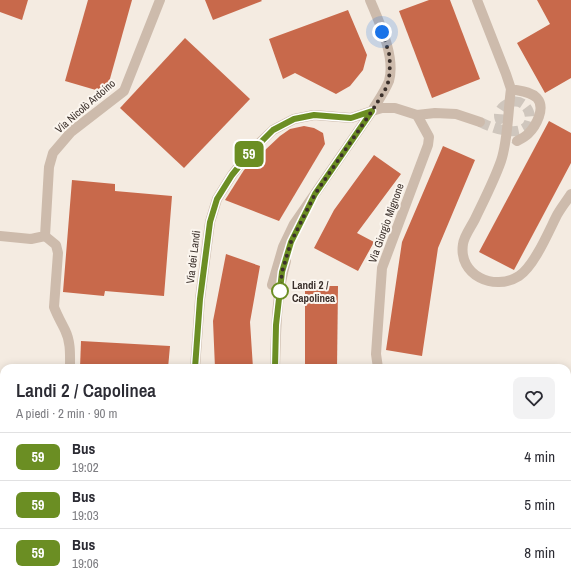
<!DOCTYPE html>
<html lang="it">
<head>
<meta charset="utf-8">
<style>
  :root { --surface:#fff; --page:#f2f2f3; --text:#2b2b33; --muted:#7c7c81; --line:#e1e1e2 }
  body { margin:0; font-family:"Archivo Narrow",sans-serif; background:var(--page); color:var(--text); height:100vh; display:flex; flex-direction:column; font-size:15px; white-space:nowrap }
  * { box-sizing:border-box; margin:0 }
  p { font-size:13px; color:var(--muted) }
  .icon { flex:none; width:22px; height:22px; fill:none; stroke:currentColor; stroke-width:2; stroke-linecap:round; stroke-linejoin:round }
  .map { position:relative; flex:1; overflow:hidden }
  .side { position:absolute; left:0px; top:364px; width:571px; height:220px; display:flex; flex-direction:column; background:var(--surface); border-radius:12px 12px 0 0; box-shadow:0 2px 10px #0003 }
  .side>* { flex:none }
  .badge { padding:0 8px; border-radius:6px; font-size:14px; line-height:26px }
  .you { position:absolute; width:20px; height:20px; margin:-10px; border:3px solid #fff; border-radius:50%; background:#1a73e8; box-shadow:0 0 0 6px #1a73e833 }
  .map>.badge { position:absolute; translate:-50% -50%; box-shadow:0 0 0 2px #fff }
  .round { display:grid; place-items:center; flex:none; width:42px; height:42px; border-radius:8px; background:var(--page) }
  .overview { display:flex; align-items:center; justify-content:space-between; height:68px; padding:0 16px }
  h1 { font-size:19px; font-weight:600; line-height:30px }
  ul { padding:0; list-style:none }
  li { display:flex; align-items:center; gap:12px; height:48px; padding:0 16px; border-top:1px solid var(--line) }
  li div { flex:1 }
  li b { display:block; font-size:15px }
  li em { font-style:normal }
  li .badge { min-width:44px; font-weight:700; text-align:center }
  .map>svg:first-child { display:block }
  .building { fill:#c8694b }
  .lines { fill:none; stroke-linecap:round; stroke-linejoin:round }
  .street-tunnel { stroke:#cfc6bd; stroke-width:10; stroke-dasharray:10 5; stroke-linecap:butt }
  .street { stroke:#cdbbac; stroke-width:10 }
  .line-casing { stroke:#fff; stroke-width:9 }
  .line { stroke:#6b8e23; stroke-width:6 }
  .walk { stroke:#3b302b; stroke-width:4; stroke-dasharray:0 7.2 }
  .stop-dot { fill:#fff; stroke:#6b8e23; stroke-width:2 }
  .labels { text-anchor:middle; dominant-baseline:central; stroke-width:4; stroke-linejoin:round; paint-order:stroke }
  .street-label { font-size:11px; fill:#3b302b; stroke:#fbf5ee }
  .stop-label { font-size:11px; font-weight:bold; fill:#3b302b; stroke:#fbf5ee; text-anchor:start }
</style>
</head>
<body>
<div class="map">
<svg width="571" height="584" viewBox="0 0 571 584">
  <rect width="100%" height="100%" fill="#f4ebe1"/>
  <g class="building">
    <path d="M 0,0 L 28,0 L 22,20 L 0,12 Z"/>
    <path d="M 88,0 L 132,0 L 106,93 L 65,81 Z"/>
    <path d="M 205,0 L 261,0 L 262,1 L 213,20 Z"/>
    <path d="M 429,0 L 450,0 L 480,79 L 432,98 L 399,11 Z"/>
    <path d="M 537,0 L 571,0 L 571,78 L 545,93 L 517,43 L 550,24 Z"/>
    <path d="M 348,10 L 367,55 L 363,70 L 350,86 L 336,94 L 295,73 L 283,79 L 269,39 Z"/>
    <path d="M 185,38 L 250,99 L 184,168 L 120,108 Z"/>
    <path d="M 549,121 L 571,133 L 571,163 L 514,270 L 479,252 Z"/>
    <path d="M 304,126 L 314,128 L 323,133 L 325,144 L 279,221 L 225,200 L 244,170 L 280,136 L 290,129 Z"/>
    <path d="M 443,146 L 475,160 L 438,248 L 422,356 L 386,350 L 402,242 Z"/>
    <path d="M 374,155 L 401,174 L 357,233 L 374,242 L 358,271 L 314,248 L 334,210 Z"/>
    <path d="M 72,180 L 115,184 L 115,191 L 172,196 L 164,296 L 105,291 L 104,296 L 63,292 Z"/>
    <path d="M 226,254 L 260,266 L 250,322 L 253,368 L 215,368 L 213,321 Z"/>
    <path d="M 305,286 L 338,286 L 337,368 L 305,368 Z"/>
    <path d="M 81,341 L 170,346 L 168,368 L 80,368 Z"/>
  </g>
  <g class="lines">
    <path class="street-tunnel" d="M 480,122 C 490,127 499,130 510,131 C 545,134 528,87 504,106 C 490,117 509,132 517,141"/>
    <g class="street">
      <path d="M 370,0 C 379,22 396,57 389,81 C 385,91 378,101 372,111"/>
      <path d="M 477,0 L 506,74 L 511,89 C 519,91 530,91 537,98 C 546,108 536,126 528,134 C 525,137 521,139 517,141"/>
      <path d="M 511,89 C 508,110 508,141 501,161 C 494,181 484,200 475,219 C 471,227 464,236 463,244 C 458,275 494,292 519,276 C 534,266 548,233 556,217 C 560,209 566,202 571,194"/>
      <path d="M 372,111 L 382,108 L 395,108 L 417,115 L 435,113 L 456,114 L 480,122"/>
      <path d="M 0,236 L 31,239 L 45,236 L 49,167 L 53,153 L 71,132 L 124,91 L 160,0"/>
      <path d="M 45,236 L 56,245 L 58,253 L 54,307 C 57,315 61,322 65,330 C 71,342 70,355 70,368"/>
      <path d="M 195,368 L 200,299 L 210,222 L 217,199 L 232,175 L 249,153 L 273,130 L 294,119 L 314,115 L 351,118 L 372,111 L 294,224 L 283,247 L 272,285"/>
      <path d="M 275,368 C 276,332 276,296 286,261"/>
      <path d="M 378,368 L 376,354 L 382,268 L 428,145 L 429,137 L 417,115"/>
      <path d="M 351,580 L 353,584"/>
      <path d="M 402,580 L 403,584"/>
      <path d="M 505,580 L 506,584"/>
      <path d="M 180,584 L 181,580"/>
    </g>
  </g>
  <g class="lines">
    <g class="line-casing">
      <path id="line" d="M 195,368 L 200,299 L 210,222 L 217,199 L 232,175 L 249,154 L 273,130 L 294,119 L 314,115 L 351,118 L 372,111 L 315,194 L 291,242 L 282,272 L 276,325 L 275,368"/>
    </g>
    <use href="#line" class="line"/>
    <path class="walk" d="M 280,291 L 282,272 L 291,242 L 315,194 L 372,111 L 385,90 L 389,80 L 390,64 L 389,53 L 382,32"/>
  </g>
  <circle class="stop-dot" cx="280" cy="291" r="8"/>
  <g class="labels">
    <g class="street-label">
      <text transform="translate(85 106) rotate(-41)">Via Nicolò Ardoino</text>
      <text transform="translate(386 223) rotate(-70)">Via Giorgio Mignone</text>
      <text transform="translate(193 257) rotate(-83)">Via dei Landi</text>
    </g>
    <g class="stop-label">
      <text x="292" y="285">Landi 2 /<tspan x="292" dy="13">Capolinea</tspan></text>
    </g>
  </g>
</svg>
<div class="you" style="left:382px;top:32px"></div>
<b class="badge" style="left:249px;top:154px;background:#6b8e23;color:#fff">59</b>
<section class="side">
<div class="overview"><div><h1>Landi 2 / Capolinea</h1><p>A piedi · 2 min · 90 m</p></div><a class="round"><svg class="icon" aria-label="heart" viewBox="0 0 24 24"><path d="M12 20l-8-8c-3-5 5-10 8-4 3-6 11-1 8 4z"/></svg></a></div>
<ul>
<li><span class="badge" style="background:#6b8e23;color:#fff">59</span><div><b>Bus</b><p>19:02</p></div><em>4 min</em></li>
<li><span class="badge" style="background:#6b8e23;color:#fff">59</span><div><b>Bus</b><p>19:03</p></div><em>5 min</em></li>
<li><span class="badge" style="background:#6b8e23;color:#fff">59</span><div><b>Bus</b><p>19:06</p></div><em>8 min</em></li>
</ul>
</section>
</div>
</body>
</html>
